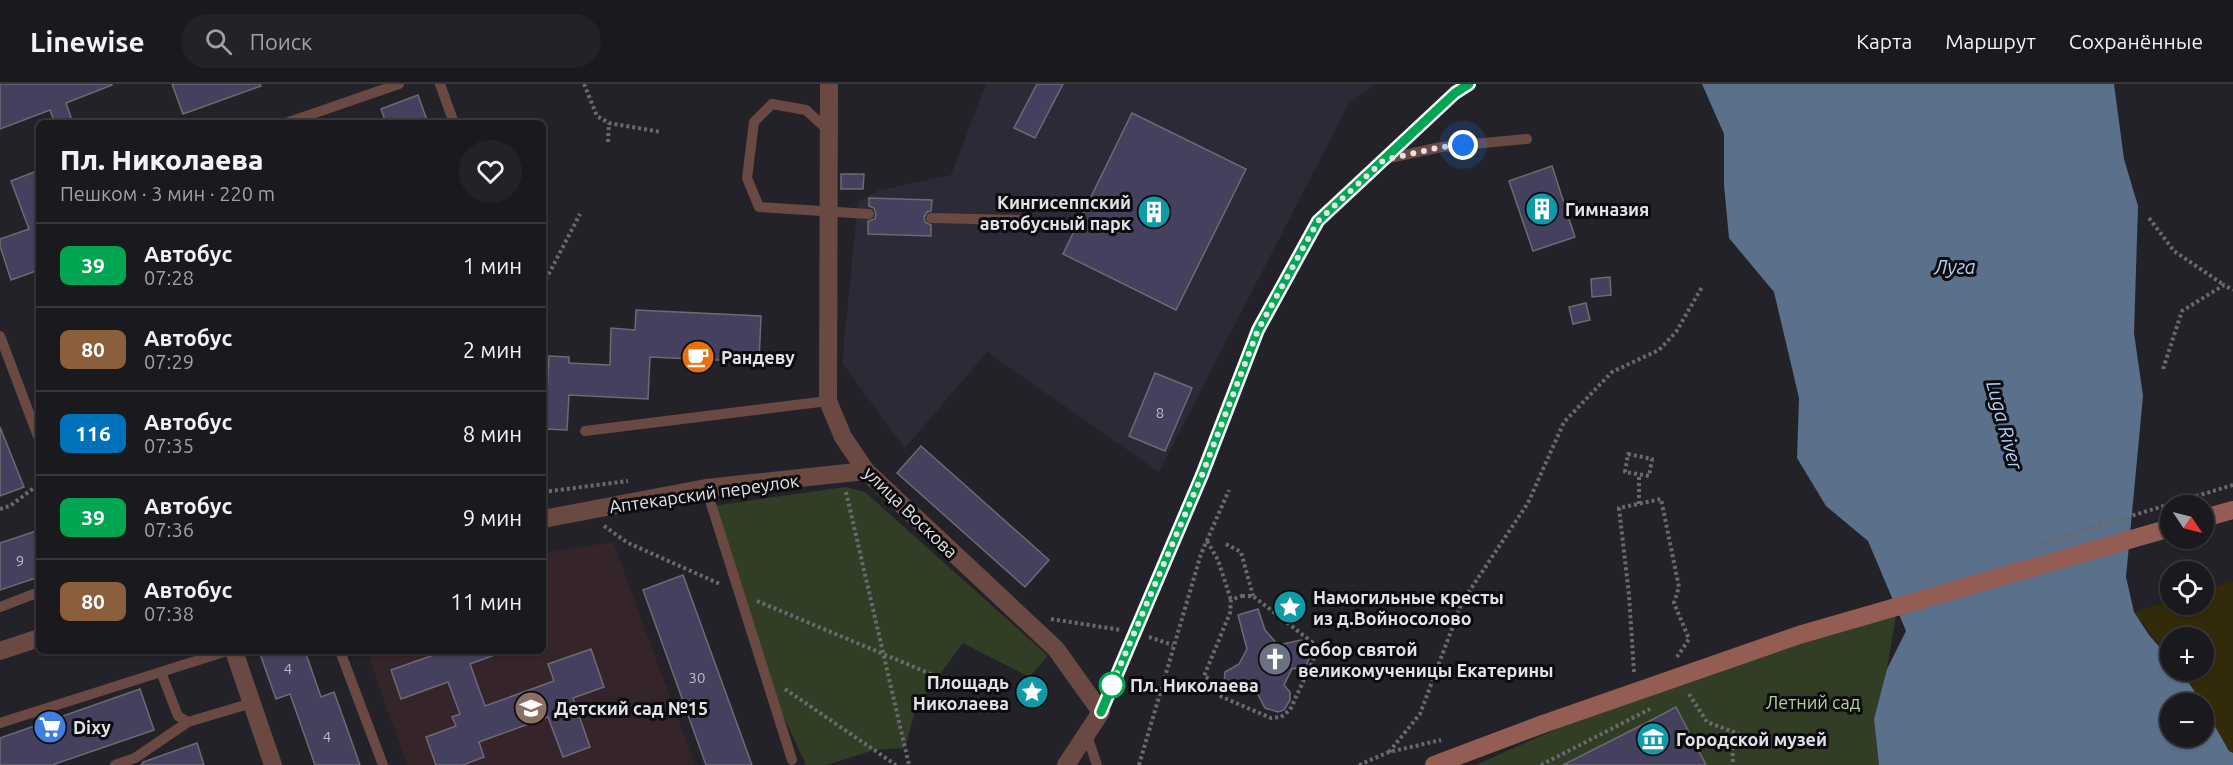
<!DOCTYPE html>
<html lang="ru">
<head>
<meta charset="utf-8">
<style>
  :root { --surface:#1a1a1e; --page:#232327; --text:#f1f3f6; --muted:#9fa1a4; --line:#38383c }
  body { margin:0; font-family:Ubuntu,sans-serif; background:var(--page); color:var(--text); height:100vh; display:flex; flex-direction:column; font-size:22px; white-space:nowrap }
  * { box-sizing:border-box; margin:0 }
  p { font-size:20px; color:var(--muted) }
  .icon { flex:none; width:33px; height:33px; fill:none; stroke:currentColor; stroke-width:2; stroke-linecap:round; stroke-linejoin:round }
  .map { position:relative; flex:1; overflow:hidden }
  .sheet { position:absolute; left:36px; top:36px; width:510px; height:534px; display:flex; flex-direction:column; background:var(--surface); border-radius:9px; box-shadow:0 2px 4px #0004,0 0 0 2px var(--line) }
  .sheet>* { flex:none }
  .badge { padding:0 12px; border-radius:9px; font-size:21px; line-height:39px }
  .needle { width:39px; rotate:125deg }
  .controls { position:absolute; left:2160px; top:411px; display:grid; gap:12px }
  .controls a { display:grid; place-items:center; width:54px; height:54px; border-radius:50%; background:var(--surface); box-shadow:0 2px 4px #0004,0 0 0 2px var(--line); font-size:30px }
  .you { position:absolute; width:30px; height:30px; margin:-15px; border:4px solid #fff; border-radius:50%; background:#1a73e8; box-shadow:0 0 0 9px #1a73e833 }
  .map>.badge { position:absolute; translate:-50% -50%; box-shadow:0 0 0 3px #fff }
  .round { display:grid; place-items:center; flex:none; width:63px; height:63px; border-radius:32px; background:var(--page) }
  .overview { display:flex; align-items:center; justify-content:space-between; height:102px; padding:0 24px }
  h1 { font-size:28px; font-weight:800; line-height:45px }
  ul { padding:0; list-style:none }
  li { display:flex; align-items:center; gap:18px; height:84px; padding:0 24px; border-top:2px solid var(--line) }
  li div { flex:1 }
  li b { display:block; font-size:22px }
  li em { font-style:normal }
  li .badge { min-width:66px; font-weight:700; text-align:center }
  header { display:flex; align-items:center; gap:36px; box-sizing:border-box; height:84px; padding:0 30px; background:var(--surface); border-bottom:2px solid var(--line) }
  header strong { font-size:28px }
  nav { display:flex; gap:33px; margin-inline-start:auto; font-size:21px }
  .search { width:420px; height:54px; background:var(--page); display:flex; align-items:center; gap:15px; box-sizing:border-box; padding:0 21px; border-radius:33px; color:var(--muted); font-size:22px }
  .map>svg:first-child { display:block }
  .built { fill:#2b2a36 }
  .education { fill:#36242b }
  .green { fill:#323d26 }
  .sand { fill:#322a08 }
  .water { fill:#5a708b }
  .building { fill:#45405d; stroke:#6c6b73; stroke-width:1.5 }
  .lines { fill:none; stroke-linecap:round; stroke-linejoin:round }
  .path { stroke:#69696e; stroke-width:4; stroke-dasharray:3 3; stroke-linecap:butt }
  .lane { stroke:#6b4943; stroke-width:10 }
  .street { stroke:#6b4943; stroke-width:18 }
  .secondary { stroke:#945d54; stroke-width:18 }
  .line-casing { stroke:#fff; stroke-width:14 }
  .line { stroke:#00a651; stroke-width:9 }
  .walk { stroke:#e3e3e7; stroke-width:6; stroke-dasharray:0 10.8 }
  .stop-dot { fill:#fff; stroke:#00a651; stroke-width:3 }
  .labels { text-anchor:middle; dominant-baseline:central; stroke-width:6; stroke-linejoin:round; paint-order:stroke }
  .number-label { font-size:15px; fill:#bcbac4 }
  .poi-label { font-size:18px; font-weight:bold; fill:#e3e3e7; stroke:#0c0c0f; text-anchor:start }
  .street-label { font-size:18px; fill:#e3e3e7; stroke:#0c0c0f }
  .stop-label { font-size:18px; font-weight:bold; fill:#e3e3e7; stroke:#0c0c0f; text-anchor:start }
  .park-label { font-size:18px; fill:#b4cf99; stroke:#0c0c0f }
  .water-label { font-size:20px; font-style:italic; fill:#b0cff5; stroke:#0c0c0f }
</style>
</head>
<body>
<header>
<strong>Linewise</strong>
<div class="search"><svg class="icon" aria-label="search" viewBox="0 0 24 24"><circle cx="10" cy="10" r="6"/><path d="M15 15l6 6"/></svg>Поиск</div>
<nav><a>Карта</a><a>Маршрут</a><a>Сохранённые</a></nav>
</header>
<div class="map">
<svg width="2233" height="681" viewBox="0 0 2233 681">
  <rect width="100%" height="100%" fill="#232228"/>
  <path class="built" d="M 986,0 L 1375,0 L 1349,19 L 1159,388 L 987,268 L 905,364 L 842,279 L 858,118 L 879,106 L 951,91 Z"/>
  <path class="education" d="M 613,458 L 695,681 L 407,681 L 367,567 L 543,567 L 543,469 Z"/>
  <g class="green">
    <path d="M 845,403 L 865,408 L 1048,572 L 1029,593 L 963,559 L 916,623 L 905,664 L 874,666 L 826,681 L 806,681 L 765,592 L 712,422 Z"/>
    <path d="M 1897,525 L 1887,585 L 1874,635 L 1879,681 L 1476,681 L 1648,604 Z"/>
  </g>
  <path class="sand" d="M 2233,497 L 2233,669 L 2229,667 L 2204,624 L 2204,620 L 2201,619 L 2187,596 L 2187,587 L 2204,586 L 2204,554 L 2170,554 L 2170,575 L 2134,528 L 2170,517 L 2170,520 L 2204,520 L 2204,507 Z"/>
  <path class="water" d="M 1702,0 L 2114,0 L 2124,75 L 2138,122 L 2134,249 L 2143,312 L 2126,493 L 2134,528 L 2149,551 L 2170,575 L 2170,586 L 2187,587 L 2187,596 L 2202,619 L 2170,620 L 2170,652 L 2204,652 L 2204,623 L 2229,667 L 2233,669 L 2233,681 L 1879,681 L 1874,635 L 1887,585 L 1906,547 L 1868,457 L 1826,422 L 1797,374 L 1799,314 L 1774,208 L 1729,154 L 1724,101 L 1724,50 Z"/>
  <g class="building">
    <path d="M 0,0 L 112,0 L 112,1 L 66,19 L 73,39 L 55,39 L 50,26 L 0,45 Z"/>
    <path d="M 172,0 L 260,0 L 261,2 L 183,30 Z"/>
    <path d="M 1037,0 L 1063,0 L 1035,54 L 1014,44 Z"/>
    <path d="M 418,11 L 428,39 L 386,39 L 381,25 Z"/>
    <path d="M 1132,29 L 1246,85 L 1176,226 L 1063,170 Z"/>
    <path d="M 1552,82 L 1575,153 L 1533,167 L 1509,97 Z"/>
    <path d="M 39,86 L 39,186 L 11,196 L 0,162 L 0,155 L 29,145 L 11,97 Z"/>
    <path d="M 841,90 L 864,90 L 863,105 L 841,105 Z"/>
    <path d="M 869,114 L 932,116 L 931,127 L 927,128 L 924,133 L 925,138 L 931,141 L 931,152 L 868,150 L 868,137 L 875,135 L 876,130 L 874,124 L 869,122 Z"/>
    <path d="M 1610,193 L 1611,211 L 1592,213 L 1591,195 Z"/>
    <path d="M 1586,219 L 1590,236 L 1573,240 L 1569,223 Z"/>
    <path d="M 636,226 L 761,232 L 759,278 L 650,273 L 648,315 L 569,311 L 567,346 L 545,345 L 549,272 L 569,273 L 569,279 L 610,281 L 611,244 L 635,246 Z"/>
    <path d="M 1155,289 L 1192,304 L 1165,367 L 1129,352 Z"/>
    <path d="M 0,343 L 24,403 L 0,412 Z"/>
    <path d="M 921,362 L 1049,476 L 1025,503 L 897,389 Z"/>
    <path d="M 39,446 L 39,493 L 0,506 L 0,459 Z"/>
    <path d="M 683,491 L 752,681 L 706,681 L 643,506 Z"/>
    <path d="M 1258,525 L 1265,546 L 1278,561 L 1301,556 L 1308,560 L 1311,570 L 1306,582 L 1292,585 L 1284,601 L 1290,608 L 1290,616 L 1284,626 L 1278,628 L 1265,624 L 1255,605 L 1235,608 L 1224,598 L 1225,588 L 1239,580 L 1247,565 L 1238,531 Z"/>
    <path d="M 591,565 L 604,603 L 573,614 L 590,663 L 563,673 L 548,633 L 479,658 L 484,673 L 463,681 L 436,681 L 426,653 L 456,642 L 452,633 L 460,630 L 448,598 L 401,615 L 391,586 L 445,567 L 499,567 L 500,569 L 470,580 L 485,622 L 554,597 L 548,580 Z"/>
    <path d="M 259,567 L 305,567 L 321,613 L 334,608 L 360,681 L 315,681 L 290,610 L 276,615 Z"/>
    <path d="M 140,605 L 154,646 L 52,681 L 0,681 L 0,654 Z"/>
    <path d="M 1676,623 L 1706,681 L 1563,681 L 1646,639 Z"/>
    <path d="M 197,659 L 204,681 L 141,681 L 143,678 Z"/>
  </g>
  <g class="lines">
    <g class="path">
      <path d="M 584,0 L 597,32 L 609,39 L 661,48"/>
      <path d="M 608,58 L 609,39"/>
      <path d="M 2149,134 L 2174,167 L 2224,201"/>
      <path d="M 543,201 L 580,130"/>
      <path d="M 2163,285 L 2182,227 L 2224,201 L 2233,206"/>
      <path d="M 1628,370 L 1652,375 L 1649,392 L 1625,388 Z"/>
      <path d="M 543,408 L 628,397"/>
      <path d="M 846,408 L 909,681"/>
      <path d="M 1639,420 L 1639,391"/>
      <path d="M 0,425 L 10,422 L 39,400"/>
      <path d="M 604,442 L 628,459 L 720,500"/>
      <path d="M 1207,457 L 1218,476 L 1231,516"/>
      <path d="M 2183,459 L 2198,454"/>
      <path d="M 1226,460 L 1241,468 L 1253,512"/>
      <path d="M 2035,461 L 2233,401"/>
      <path d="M 1242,512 L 1253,512 L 1312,558 L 1315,572 L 1290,626 L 1281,633 L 1271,634 L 1222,613 L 1215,606 L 1211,596 L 1204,592 L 1230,529 L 1231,516 Z"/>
      <path d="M 757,517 L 938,593"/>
      <path d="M 1051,535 L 1121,546"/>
      <path d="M 1149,553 L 1173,561"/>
      <path d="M 1634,588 L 1629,511 L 1619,424 L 1661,415 L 1679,503 L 1674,519 L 1689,555 L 1677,573"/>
      <path d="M 785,605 L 896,681"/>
      <path d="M 1689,610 L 1707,638 L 1739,650"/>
      <path d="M 1732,651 L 1733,681"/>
      <path d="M 1389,668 L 1420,630 L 1462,518 L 1528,419 L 1564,338 L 1612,288 L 1659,266 L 1676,248 L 1702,203"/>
      <path d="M 1139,681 L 1201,470 L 1229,406"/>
      <path d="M 1359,681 L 1389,668 L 1441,656"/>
      <path d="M 1541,681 L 1650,625"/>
    </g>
    <g class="lane">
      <path d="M 440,0 L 454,39"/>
      <path d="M 286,39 L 399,0"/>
      <path d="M 829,47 L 806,26 L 772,20 L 754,38 L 747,94 L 759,123 L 869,130"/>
      <path d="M 1385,75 L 1441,63 L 1527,55"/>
      <path d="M 931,134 L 1022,136"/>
      <path d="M 0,252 L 39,355"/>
      <path d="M 585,347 L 828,317"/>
      <path d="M 706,404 L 792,676"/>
      <path d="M 0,523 L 39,508"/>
      <path d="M 340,567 L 383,681"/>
      <path d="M 161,588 L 178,632 L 188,638"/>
      <path d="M 1101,628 L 1202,391 L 1258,246 L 1318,137 L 1455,10 L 1469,0"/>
      <path d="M 0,639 L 227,567"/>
      <path d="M 1086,649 L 1097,681"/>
      <path d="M 115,681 L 135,674 L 188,638 L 252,619"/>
    </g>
    <g class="street">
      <path d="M 829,0 L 828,317 L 843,353 L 866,387 L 1056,565 L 1101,628 L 1066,681"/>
      <path d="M 543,435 L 706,404 L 866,387"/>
      <path d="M 0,567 L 39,554"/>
      <path d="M 234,567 L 273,681"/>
    </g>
    <g class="secondary">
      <path d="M 2204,434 L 2233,426"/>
      <path d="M 1434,681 L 1543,640 L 1799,551 L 2170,444"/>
    </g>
  </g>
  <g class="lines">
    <g class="line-casing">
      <path id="line" d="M 1101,628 L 1202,391 L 1258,246 L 1318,137 L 1455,9 L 1469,0"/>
    </g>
    <use href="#line" class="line"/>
    <path class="walk" d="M 1112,601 L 1108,610 L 1202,391 L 1258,246 L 1318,137 L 1384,76 L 1441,63 L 1463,61"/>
  </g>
  <defs>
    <g id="building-disc" transform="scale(1.725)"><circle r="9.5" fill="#0f9aa8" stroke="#0c0c0f"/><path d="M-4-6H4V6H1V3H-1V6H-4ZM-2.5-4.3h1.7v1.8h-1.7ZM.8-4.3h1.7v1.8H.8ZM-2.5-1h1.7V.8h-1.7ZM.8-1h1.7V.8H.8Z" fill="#fff"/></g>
    <g id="cafe-disc" transform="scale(1.725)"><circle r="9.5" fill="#e8710a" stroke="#0c0c0f"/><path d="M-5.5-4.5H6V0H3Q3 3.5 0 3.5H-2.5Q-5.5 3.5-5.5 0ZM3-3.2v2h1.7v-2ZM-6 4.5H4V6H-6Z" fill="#fff"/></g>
    <g id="sight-disc" transform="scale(1.725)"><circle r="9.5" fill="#0f9aa8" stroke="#0c0c0f"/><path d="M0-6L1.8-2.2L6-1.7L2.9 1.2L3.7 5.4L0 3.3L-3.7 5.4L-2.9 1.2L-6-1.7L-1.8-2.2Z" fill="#fff"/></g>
    <g id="church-disc" transform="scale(1.725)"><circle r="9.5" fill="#6b7280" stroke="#0c0c0f"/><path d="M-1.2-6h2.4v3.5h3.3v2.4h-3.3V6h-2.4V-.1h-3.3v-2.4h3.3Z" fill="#fff"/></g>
    <g id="school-disc" transform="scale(1.725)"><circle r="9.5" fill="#8d6e63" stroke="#0c0c0f"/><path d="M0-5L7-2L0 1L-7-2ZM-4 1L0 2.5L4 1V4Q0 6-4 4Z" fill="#fff"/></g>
    <g id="supermarket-disc" transform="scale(1.725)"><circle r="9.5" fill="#3f7fe0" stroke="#0c0c0f"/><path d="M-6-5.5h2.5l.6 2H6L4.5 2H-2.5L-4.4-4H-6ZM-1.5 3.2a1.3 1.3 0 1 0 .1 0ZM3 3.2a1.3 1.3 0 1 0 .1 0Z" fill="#fff"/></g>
    <g id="museum-disc" transform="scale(1.725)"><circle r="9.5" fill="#0f9aa8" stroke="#0c0c0f"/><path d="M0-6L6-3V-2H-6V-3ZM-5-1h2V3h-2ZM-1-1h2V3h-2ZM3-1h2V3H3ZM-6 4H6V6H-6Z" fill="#fff"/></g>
  </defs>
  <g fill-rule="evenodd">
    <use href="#building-disc" x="1542" y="125"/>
    <use href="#building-disc" x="1154" y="128"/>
    <use href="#cafe-disc" x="698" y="273"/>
    <use href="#sight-disc" x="1290" y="523"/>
    <use href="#church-disc" x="1275" y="575"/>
    <use href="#sight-disc" x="1032" y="608"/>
    <use href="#school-disc" x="531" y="624"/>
    <use href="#supermarket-disc" x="50" y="643"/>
    <use href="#museum-disc" x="1653" y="655"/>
  </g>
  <circle class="stop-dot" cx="1112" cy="601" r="12"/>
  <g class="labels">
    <g class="number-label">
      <text x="1160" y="328">8</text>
      <text x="20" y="476">9</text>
      <text x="288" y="584">4</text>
      <text x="697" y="593">30</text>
      <text x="327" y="652">4</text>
    </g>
    <g class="poi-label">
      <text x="1131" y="118" text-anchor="end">Кингисеппский<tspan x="1131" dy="21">автобусный парк</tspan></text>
      <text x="1565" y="125">Гимназия</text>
      <text x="721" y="273">Рандеву</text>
      <text x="1313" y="513">Намогильные кресты<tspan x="1313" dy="21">из д.Войносолово</tspan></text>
      <text x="1298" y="565">Собор святой<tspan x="1298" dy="21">великомученицы Екатерины</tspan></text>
      <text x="1009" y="598" text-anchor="end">Площадь<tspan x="1009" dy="21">Николаева</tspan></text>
      <text x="554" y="624">Детский сад №15</text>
      <text x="73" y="643">Dixy</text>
      <text x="1676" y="655">Городской музей</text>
    </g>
    <g class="street-label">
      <text transform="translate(704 409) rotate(-8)">Аптекарский переулок</text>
      <text transform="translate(911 428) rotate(44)">улица Воскова</text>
    </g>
    <g class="stop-label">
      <text x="1130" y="601">Пл. Николаева</text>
    </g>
    <g class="park-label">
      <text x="1813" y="618">Летний сад</text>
    </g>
    <g class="water-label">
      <text x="1955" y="182">Луга</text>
      <text transform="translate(2005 341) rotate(75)">Luga River</text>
    </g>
  </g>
</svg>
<div class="controls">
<a><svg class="needle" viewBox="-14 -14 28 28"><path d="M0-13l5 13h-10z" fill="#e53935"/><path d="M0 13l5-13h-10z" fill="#9fa1a4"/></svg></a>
<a><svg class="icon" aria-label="locate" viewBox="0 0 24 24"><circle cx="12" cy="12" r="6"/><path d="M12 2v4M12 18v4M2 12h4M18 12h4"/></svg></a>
<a>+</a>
<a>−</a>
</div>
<div class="you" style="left:1463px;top:61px"></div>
<section class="sheet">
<div class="overview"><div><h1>Пл. Николаева</h1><p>Пешком · 3 мин · 220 m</p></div><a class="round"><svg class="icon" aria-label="heart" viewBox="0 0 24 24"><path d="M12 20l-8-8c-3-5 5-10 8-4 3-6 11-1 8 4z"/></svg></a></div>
<ul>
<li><span class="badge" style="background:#00a651;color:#fff">39</span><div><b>Автобус</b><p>07:28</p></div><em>1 мин</em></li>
<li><span class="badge" style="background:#8b5e3c;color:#fff">80</span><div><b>Автобус</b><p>07:29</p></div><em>2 мин</em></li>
<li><span class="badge" style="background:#0072bc;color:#fff">116</span><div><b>Автобус</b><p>07:35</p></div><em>8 мин</em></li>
<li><span class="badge" style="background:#00a651;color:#fff">39</span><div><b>Автобус</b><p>07:36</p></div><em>9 мин</em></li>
<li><span class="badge" style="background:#8b5e3c;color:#fff">80</span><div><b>Автобус</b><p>07:38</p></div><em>11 мин</em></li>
</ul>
</section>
</div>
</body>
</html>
